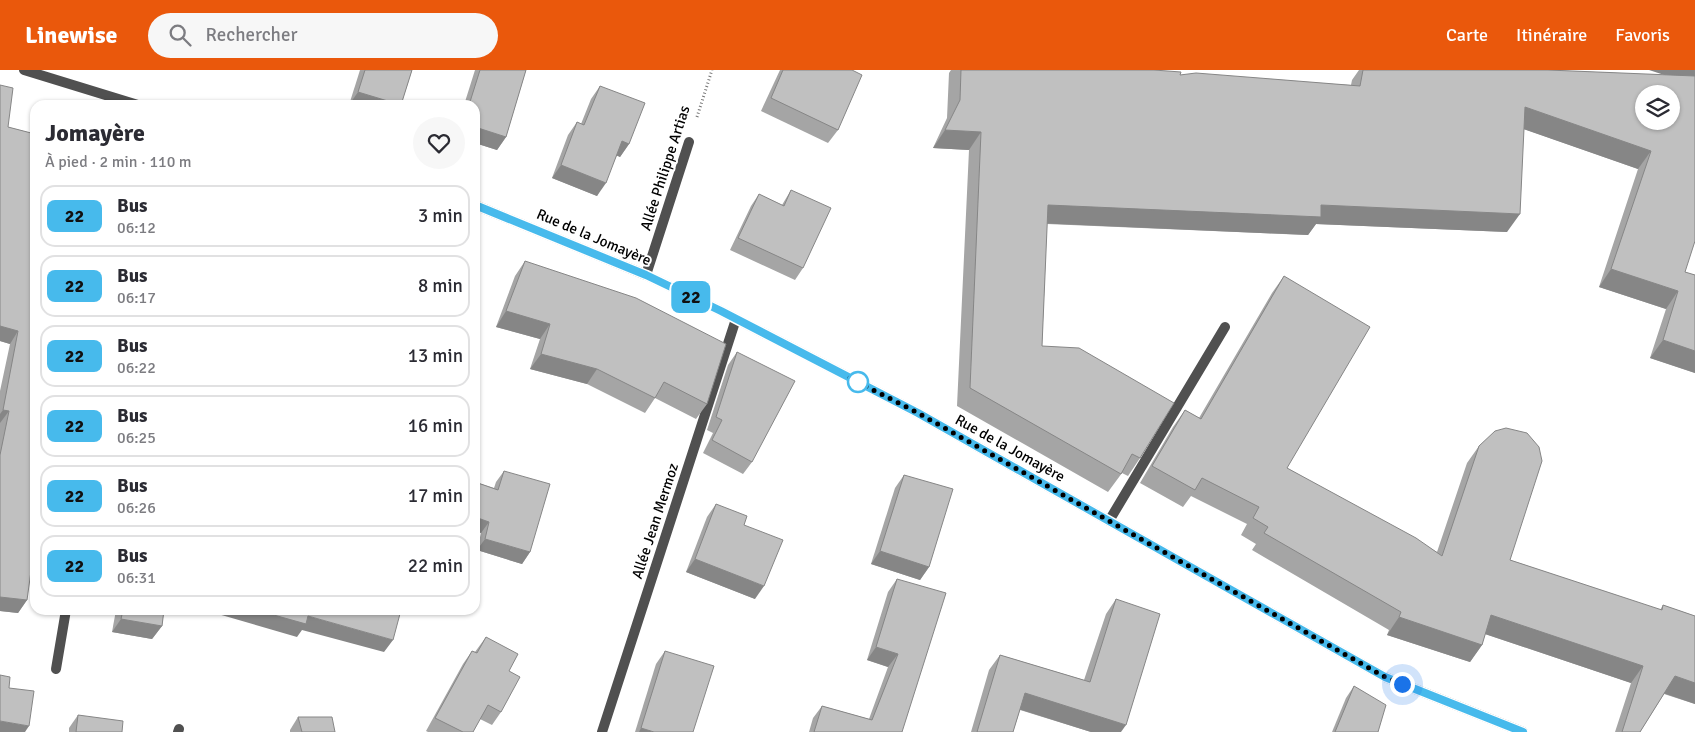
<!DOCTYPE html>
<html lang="fr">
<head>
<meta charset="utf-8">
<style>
  :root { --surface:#fff; --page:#f7f7f7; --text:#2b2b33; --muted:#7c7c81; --line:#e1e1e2; --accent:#ea580c }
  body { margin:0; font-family:Signika,sans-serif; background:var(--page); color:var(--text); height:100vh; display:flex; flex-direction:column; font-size:19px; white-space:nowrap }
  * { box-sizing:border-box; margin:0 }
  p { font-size:16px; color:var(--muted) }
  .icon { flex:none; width:28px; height:28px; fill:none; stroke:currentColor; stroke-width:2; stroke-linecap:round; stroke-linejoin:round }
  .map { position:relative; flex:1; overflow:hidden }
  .side { position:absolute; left:30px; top:30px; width:450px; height:515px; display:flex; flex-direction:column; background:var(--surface); border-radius:15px; box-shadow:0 1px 4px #0004 }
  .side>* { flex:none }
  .badge { padding:0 10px; border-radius:8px; font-size:18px; line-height:32px }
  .fabs { position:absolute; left:1635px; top:15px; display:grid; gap:10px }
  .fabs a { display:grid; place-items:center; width:45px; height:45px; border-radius:50%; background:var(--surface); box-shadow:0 1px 4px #0004; font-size:25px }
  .you { position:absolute; width:25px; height:25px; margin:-12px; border:4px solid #fff; border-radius:50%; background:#1a73e8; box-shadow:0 0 0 8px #1a73e833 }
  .map>.badge { position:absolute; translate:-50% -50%; box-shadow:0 0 0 2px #fff }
  .round { display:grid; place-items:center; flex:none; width:52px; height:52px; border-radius:26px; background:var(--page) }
  .headline { display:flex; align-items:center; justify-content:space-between; height:85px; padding:0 15px }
  h1 { font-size:24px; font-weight:800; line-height:38px }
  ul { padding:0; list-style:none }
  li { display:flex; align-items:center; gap:15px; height:62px; margin:0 10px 8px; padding:0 5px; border:2px solid var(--line); border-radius:15px }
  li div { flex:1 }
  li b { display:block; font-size:19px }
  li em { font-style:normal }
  li .badge { min-width:55px; font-weight:700; text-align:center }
  header { display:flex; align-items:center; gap:30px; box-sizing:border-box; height:70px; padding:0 25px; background:var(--accent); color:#fff }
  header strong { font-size:24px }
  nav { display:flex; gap:28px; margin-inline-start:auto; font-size:18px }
  .search { width:350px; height:45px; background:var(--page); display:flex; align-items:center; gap:12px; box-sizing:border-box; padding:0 18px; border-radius:28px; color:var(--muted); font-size:19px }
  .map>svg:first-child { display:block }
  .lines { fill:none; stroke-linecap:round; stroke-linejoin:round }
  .path { stroke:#727272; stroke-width:3; stroke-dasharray:1 2.5; stroke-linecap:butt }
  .street { stroke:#505050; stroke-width:10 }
  .wall { fill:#a5a5a5 }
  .shaded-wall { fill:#868686 }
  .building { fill:#c0c0c0; stroke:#868686; fill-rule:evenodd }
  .line-casing { stroke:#fff; stroke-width:11 }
  .line { stroke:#47baec; stroke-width:8 }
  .walk { stroke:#000; stroke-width:5; stroke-dasharray:0 9 }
  .stop-dot { fill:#fff; stroke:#47baec; stroke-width:2.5 }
  .labels { text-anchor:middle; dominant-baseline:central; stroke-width:4; stroke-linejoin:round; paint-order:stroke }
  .street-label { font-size:15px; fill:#000; stroke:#fff }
</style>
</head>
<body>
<header>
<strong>Linewise</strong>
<div class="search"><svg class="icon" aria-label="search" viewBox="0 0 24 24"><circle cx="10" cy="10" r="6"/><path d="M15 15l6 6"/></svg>Rechercher</div>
<nav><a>Carte</a><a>Itinéraire</a><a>Favoris</a></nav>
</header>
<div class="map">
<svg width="1695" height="662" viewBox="0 0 1695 662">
  <rect width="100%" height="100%" fill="#fff"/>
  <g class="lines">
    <path class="path" d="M 697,47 L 712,0"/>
    <g class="street">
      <path d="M 24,0 L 138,35"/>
      <path d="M 475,135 L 646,205 L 721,241 L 918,343 L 1385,607 L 1523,662"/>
      <path d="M 646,205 L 689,72"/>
      <path d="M 1109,451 L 1225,257"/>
      <path d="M 56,599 L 66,540"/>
      <path d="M 178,662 L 179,659"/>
      <path d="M 602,662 L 736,249"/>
    </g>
  </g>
  <g class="wall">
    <path d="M 360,0 L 412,0 L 401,35 L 349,35 Z"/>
    <path d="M 475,0 L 526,0 L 506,67 L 497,80 L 475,73 L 475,35 L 464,35 Z"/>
    <path d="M 780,0 L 852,0 L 838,60 L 828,73 L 761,41 Z"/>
    <path d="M 951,0 L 1154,0 L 1180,5 L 1351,15 L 1352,10 L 1359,0 L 1548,0 L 1665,5 L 1695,0 L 1685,202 L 1695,205 L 1695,303 L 1650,288 L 1666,239 L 1599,217 L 1638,99 L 1524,59 L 1507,162 L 1316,154 L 1308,165 L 1047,154 L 1042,276 L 1140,388 L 1128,406 L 1122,403 L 1108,422 L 957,336 L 969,80 L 933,78 L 947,48 L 949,3 Z"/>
    <path d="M 0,15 L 8,57 L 35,64 L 27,530 L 18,543 L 0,541 L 0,321 L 10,274 L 0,271 Z"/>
    <path d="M 600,16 L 629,74 L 620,87 L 617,85 L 597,126 L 552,108 L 568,65 L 577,52 L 581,54 L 591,29 Z"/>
    <path d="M 791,120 L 803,198 L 795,210 L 730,180 L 751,136 L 759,124 L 782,135 Z"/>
    <path d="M 525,191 L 707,334 L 696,349 L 655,328 L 645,343 L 587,314 L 530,299 L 540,269 L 496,257 L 515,206 Z"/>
    <path d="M 1284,206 L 1287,398 L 1437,482 L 1467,393 L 1479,376 L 1510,490 L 1660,540 L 1663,535 L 1695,546 L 1695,634 L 1664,624 L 1640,662 L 1615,662 L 1631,613 L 1485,564 L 1482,575 L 1470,592 L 1387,565 L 1389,560 L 1252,480 L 1256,474 L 1241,465 L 1247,454 L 1191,426 L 1183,437 L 1140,413 L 1173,357 L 1185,340 L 1199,348 L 1272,223 Z"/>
    <path d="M 737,282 L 752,392 L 743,404 L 703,383 L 713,363 L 707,360 L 728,295 Z"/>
    <path d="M 504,401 L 530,482 L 522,494 L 477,480 L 481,463 L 475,461 L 475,412 L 494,418 L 496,412 Z"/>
    <path d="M 904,405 L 929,497 L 920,510 L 871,494 L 895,418 Z"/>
    <path d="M 716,434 L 744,455 L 755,529 L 686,502 L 707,447 Z"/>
    <path d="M 897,509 L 902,662 L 809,662 L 813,648 L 822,636 L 869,649 L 888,597 L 867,590 L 888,522 Z"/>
    <path d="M 1116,529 L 1121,662 L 1091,662 L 1020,640 L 1013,662 L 971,662 L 989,600 L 1000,585 L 1084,610 L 1106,544 Z"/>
    <path d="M 116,540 L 164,540 L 162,556 L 152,569 L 112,562 Z"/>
    <path d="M 486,567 L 509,601 L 501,642 L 492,655 L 480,649 L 473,662 L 428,662 L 426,661 L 463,594 L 472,581 L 475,582 Z"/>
    <path d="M 665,581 L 693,662 L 635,662 L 656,594 Z"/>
    <path d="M 1354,616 L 1378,662 L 1332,662 L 1346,628 Z"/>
    <path d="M 78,645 L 122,662 L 69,662 L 69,658 Z"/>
    <path d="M 298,647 L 335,662 L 290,662 L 290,660 Z"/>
  </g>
  <g class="shaded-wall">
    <path d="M 1649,0 L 1695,0 L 1695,15 Z"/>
    <path d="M 358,22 L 401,35 L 349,35 Z"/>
    <path d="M 1525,37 L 1651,81 L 1638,99 L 1512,55 Z"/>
    <path d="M 475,57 L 506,67 L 497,80 L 475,73 Z"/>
    <path d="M 945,60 L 981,62 L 969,80 L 933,78 Z"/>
    <path d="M 622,71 L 629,74 L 620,87 L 613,84 Z"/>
    <path d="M 561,95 L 606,113 L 597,126 L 552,108 Z"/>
    <path d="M 1048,135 L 1321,135 L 1520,144 L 1507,162 L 1316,154 L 1308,165 L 1035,153 Z"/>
    <path d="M 1611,199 L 1678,221 L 1666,239 L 1599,217 Z"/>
    <path d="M 506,241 L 550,254 L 540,269 L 496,257 Z"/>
    <path d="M 0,256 L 18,261 L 10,274 L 0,271 Z"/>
    <path d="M 1663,270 L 1695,281 L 1695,303 L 1650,288 Z"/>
    <path d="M 541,284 L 597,299 L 587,314 L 530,299 Z"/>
    <path d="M 3,340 L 9,341 L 0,353 L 0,344 Z"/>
    <path d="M 475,447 L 489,452 L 481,463 L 475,461 Z"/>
    <path d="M 485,469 L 530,482 L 522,494 L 477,480 Z"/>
    <path d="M 880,481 L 929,497 L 920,510 L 871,494 Z"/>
    <path d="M 695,489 L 764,516 L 755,529 L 686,502 Z"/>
    <path d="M 0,527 L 27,530 L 18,543 L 0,541 Z"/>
    <path d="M 221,540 L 256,540 L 308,546 L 393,570 L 384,582 L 302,560 L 297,567 L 218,544 Z"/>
    <path d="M 1491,545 L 1643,596 L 1631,613 L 1479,562 Z"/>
    <path d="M 1399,547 L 1482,575 L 1470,592 L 1387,565 Z"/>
    <path d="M 121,549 L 162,556 L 152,569 L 112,562 Z"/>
    <path d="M 876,577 L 898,584 L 888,597 L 867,590 Z"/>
    <path d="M 1675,606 L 1695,613 L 1695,634 L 1663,623 Z"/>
    <path d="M 1025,623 L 1126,655 L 1121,662 L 1091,662 L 1015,638 Z"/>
    <path d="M 0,651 L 29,656 L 25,662 L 0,662 Z"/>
    <path d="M 641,658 L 654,662 L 639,662 Z"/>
  </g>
  <g class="building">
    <path d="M 365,0 L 412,0 L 401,35 L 358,22 Z"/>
    <path d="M 480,0 L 526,0 L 506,67 L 475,57 L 475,35 L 469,35 Z"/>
    <path d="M 783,0 L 852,0 L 862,5 L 838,60 L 771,28 Z"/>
    <path d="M 961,0 L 1154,0 L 1181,2 L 1180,5 L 1196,3 L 1360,16 L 1363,0 L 1548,0 L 1695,6 L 1695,171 L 1685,202 L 1695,205 L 1695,281 L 1663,270 L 1678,221 L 1611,199 L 1651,81 L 1525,37 L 1520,144 L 1321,135 L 1321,147 L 1048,135 L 1042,276 L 1079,278 L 1174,333 L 1140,388 L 1132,384 L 1121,404 L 970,318 L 981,62 L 945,60 L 960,30 ZM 1644,24 L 1671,24 L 1671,51 L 1644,51 Z"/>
    <path d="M 0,15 L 13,18 L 8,57 L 35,64 L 35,472 L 27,530 L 0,527 L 0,385 L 9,341 L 3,340 L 18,261 L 0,256 Z"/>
    <path d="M 600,16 L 645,33 L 629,74 L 622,71 L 606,113 L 561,95 L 577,52 L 584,55 Z"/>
    <path d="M 791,120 L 831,138 L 803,198 L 738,168 L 759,124 L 784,136 Z"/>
    <path d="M 525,191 L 636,228 L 726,274 L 707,334 L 664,312 L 655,328 L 597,299 L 541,284 L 550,254 L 506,241 Z"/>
    <path d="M 1284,206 L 1370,257 L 1287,398 L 1416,468 L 1442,486 L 1479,376 L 1495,361 L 1506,358 L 1527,363 L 1539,377 L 1542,391 L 1510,490 L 1662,540 L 1663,535 L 1695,546 L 1695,613 L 1675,606 L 1640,662 L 1622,662 L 1643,596 L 1491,545 L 1482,575 L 1399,547 L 1401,542 L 1264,463 L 1268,457 L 1253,448 L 1259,437 L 1202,408 L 1195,420 L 1152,396 L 1185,340 L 1201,349 Z"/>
    <path d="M 737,282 L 795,311 L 752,392 L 712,370 L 722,350 L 716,347 Z"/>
    <path d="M 504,401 L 550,414 L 530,482 L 485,469 L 489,452 L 475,447 L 475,412 L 498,420 Z"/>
    <path d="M 904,405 L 953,419 L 929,497 L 880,481 Z"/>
    <path d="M 716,434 L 747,446 L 744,455 L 783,470 L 764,516 L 695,489 Z"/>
    <path d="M 897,509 L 946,523 L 902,662 L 814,662 L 822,636 L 872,650 L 898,584 L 876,577 Z"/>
    <path d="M 1116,529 L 1160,544 L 1126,655 L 1025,623 L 1013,662 L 977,662 L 1000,585 L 1090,612 Z"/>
    <path d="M 123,540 L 164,540 L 162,556 L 121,549 Z"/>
    <path d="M 256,540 L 401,540 L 393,570 L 308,546 L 306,554 Z"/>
    <path d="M 486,567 L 518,584 L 509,601 L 520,607 L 501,642 L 488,635 L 473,662 L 463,662 L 435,648 L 472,581 L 477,583 Z"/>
    <path d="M 665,581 L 714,596 L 693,662 L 654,662 L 641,658 Z"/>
    <path d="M 0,605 L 10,607 L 9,618 L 34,621 L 29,656 L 0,651 Z"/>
    <path d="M 1354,616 L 1386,635 L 1378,662 L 1335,662 Z"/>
    <path d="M 78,645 L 123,651 L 122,662 L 76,662 Z"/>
    <path d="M 298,647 L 332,647 L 335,662 L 302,662 Z"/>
  </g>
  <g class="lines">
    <g class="line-casing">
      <path id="line" d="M 475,135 L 646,205 L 721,241 L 918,343 L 1385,607 L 1523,662"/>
    </g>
    <use href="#line" class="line"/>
    <path class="walk" d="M 858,312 L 850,308 L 918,343 L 1385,607 L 1402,614"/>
  </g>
  <circle class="stop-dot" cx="858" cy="312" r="10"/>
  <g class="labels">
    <g class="street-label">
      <text transform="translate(665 98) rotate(-72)">Allée Philippe Artias</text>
      <text transform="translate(594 167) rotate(23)">Rue de la Jomayère</text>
      <text transform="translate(1010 378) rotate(29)">Rue de la Jomayère</text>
      <text transform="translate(655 451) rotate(-72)">Allée Jean Mermoz</text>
    </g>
  </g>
</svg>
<div class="fabs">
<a><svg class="icon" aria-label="layers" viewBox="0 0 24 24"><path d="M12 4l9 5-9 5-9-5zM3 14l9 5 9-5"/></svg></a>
</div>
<div class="you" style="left:1402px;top:614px"></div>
<b class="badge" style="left:691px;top:227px;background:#47baec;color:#111">22</b>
<section class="side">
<div class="headline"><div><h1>Jomayère</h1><p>À pied · 2 min · 110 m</p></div><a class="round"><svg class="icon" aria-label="heart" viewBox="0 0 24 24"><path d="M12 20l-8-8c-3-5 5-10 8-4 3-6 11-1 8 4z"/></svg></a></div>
<ul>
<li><span class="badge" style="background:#47baec;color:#111">22</span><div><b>Bus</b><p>06:12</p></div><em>3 min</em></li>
<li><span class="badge" style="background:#47baec;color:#111">22</span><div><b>Bus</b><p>06:17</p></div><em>8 min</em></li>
<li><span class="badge" style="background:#47baec;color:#111">22</span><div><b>Bus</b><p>06:22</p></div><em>13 min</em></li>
<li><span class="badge" style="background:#47baec;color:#111">22</span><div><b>Bus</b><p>06:25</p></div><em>16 min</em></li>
<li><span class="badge" style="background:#47baec;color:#111">22</span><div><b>Bus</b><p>06:26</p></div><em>17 min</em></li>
<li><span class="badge" style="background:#47baec;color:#111">22</span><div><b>Bus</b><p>06:31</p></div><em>22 min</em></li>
</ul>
</section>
</div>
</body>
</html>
